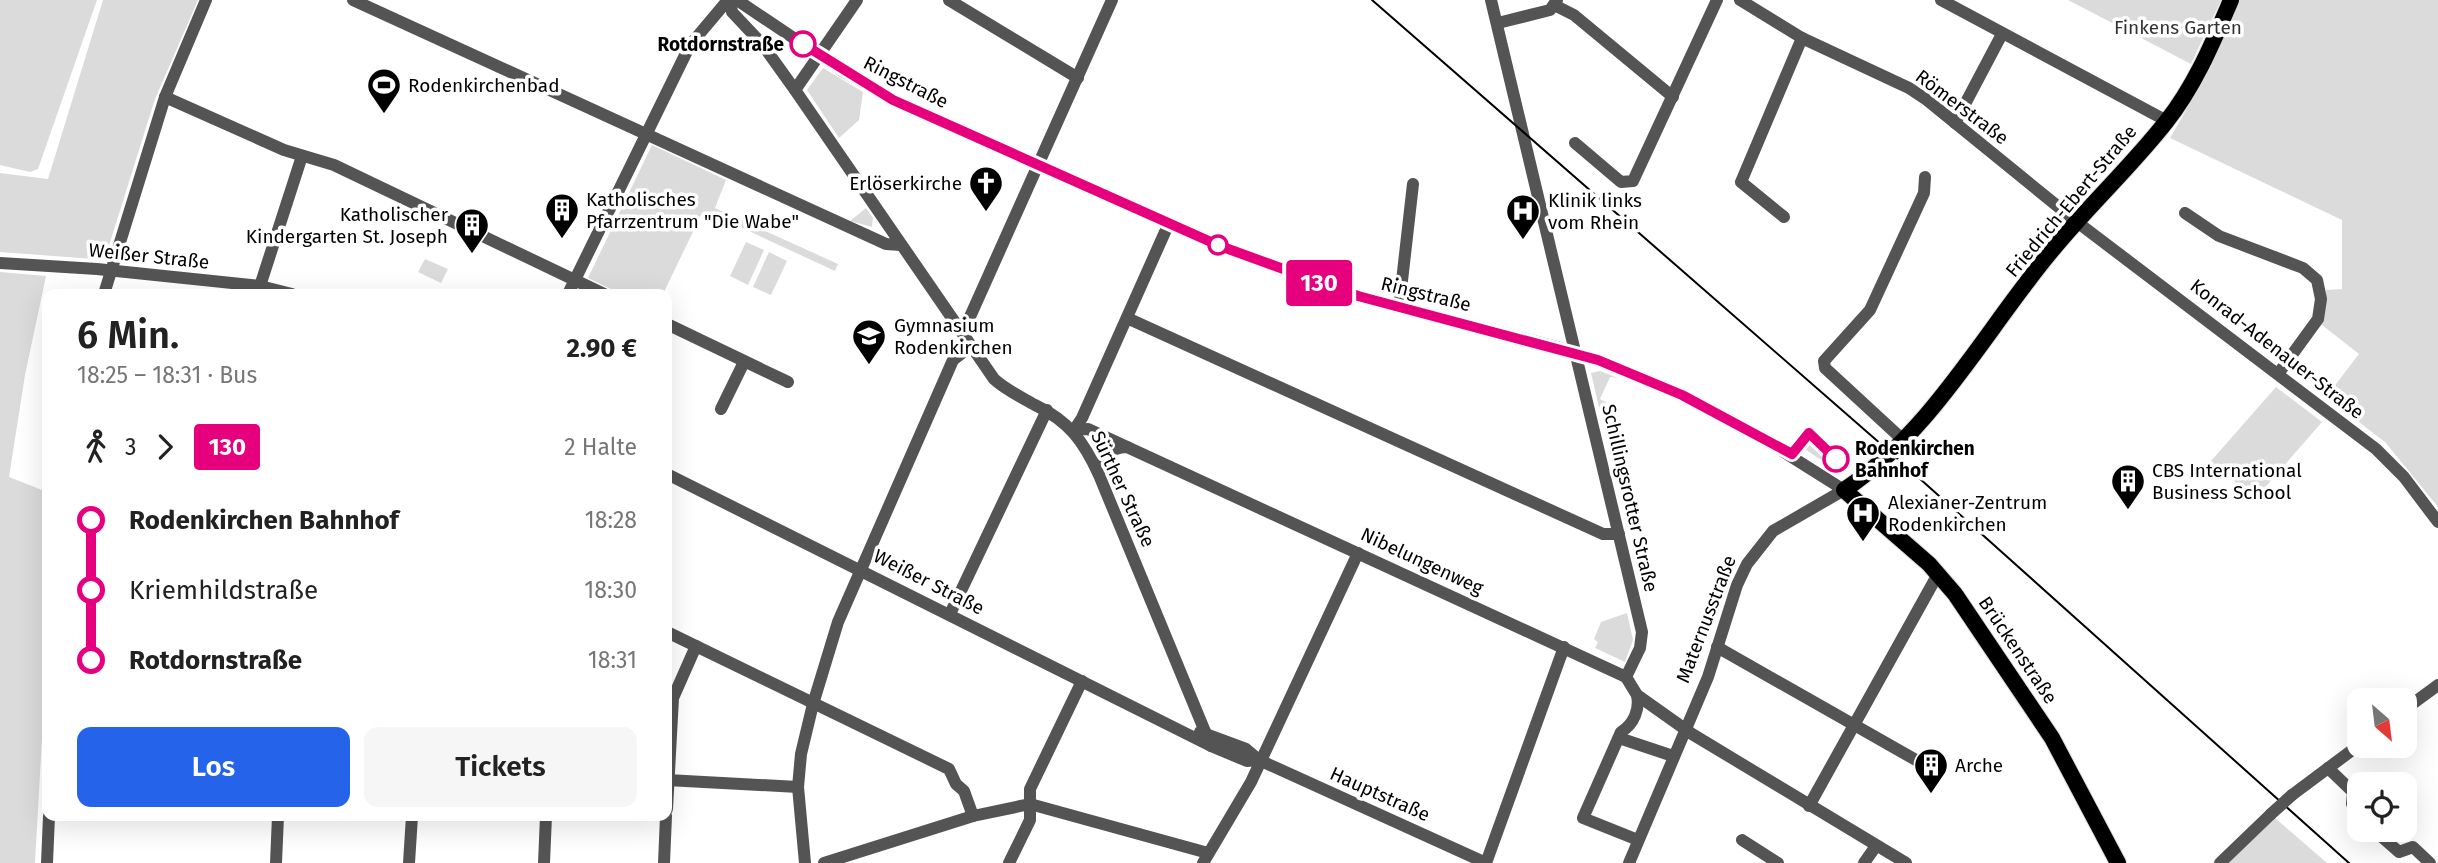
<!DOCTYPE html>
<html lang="de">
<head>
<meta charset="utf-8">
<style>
  :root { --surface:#fff; --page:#f6f6f6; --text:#222; --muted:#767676; --accent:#2563eb }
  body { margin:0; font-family:"Fira Sans",sans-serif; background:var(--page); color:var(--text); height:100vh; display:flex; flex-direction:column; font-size:26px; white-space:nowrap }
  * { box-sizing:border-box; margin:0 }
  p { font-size:23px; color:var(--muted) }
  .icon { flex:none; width:38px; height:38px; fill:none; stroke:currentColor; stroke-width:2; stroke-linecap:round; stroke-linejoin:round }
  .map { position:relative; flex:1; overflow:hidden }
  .side { position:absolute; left:42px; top:289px; width:630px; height:532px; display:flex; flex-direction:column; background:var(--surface); border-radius:14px; box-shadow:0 7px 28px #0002 }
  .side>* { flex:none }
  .badge { padding:0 14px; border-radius:5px; font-size:24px; line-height:46px }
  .needle { width:46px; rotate:152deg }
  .tools { position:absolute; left:2347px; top:688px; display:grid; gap:14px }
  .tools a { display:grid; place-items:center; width:70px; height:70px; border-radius:14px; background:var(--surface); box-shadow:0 7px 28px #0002; font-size:35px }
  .map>.badge { position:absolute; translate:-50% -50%; box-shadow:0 0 0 4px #fff }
  .legs { display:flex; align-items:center; gap:10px; height:77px; padding:0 35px; font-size:23px }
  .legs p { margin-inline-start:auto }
  .headline { display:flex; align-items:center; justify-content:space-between; height:119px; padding:0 35px }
  h1 { font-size:38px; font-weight:600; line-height:52px }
  .action { display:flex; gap:14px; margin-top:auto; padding:14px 35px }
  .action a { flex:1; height:80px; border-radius:14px; background:var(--accent); color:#fff; font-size:28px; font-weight:600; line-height:80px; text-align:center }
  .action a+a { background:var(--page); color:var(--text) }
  ul { padding:0 35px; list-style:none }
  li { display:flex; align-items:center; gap:24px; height:70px; font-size:26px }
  li i { display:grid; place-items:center; width:10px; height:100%; margin:0 9px; background:currentColor }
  li i::after { content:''; width:18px; height:18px; margin:-9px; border:5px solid; border-radius:50%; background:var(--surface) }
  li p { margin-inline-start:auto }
  li:first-child i { background:linear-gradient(#0000 50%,currentColor 0) }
  li:last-child i { background:linear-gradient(currentColor 50%,#0000 0) }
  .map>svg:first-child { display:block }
  .green { fill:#dbdbdb }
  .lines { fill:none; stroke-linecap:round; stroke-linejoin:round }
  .major-casing { stroke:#dbdbdb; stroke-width:18 }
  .minor { stroke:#545454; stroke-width:12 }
  .major { stroke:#000; stroke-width:16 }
  .tram { stroke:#000; stroke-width:2 }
  .minor-bridge { stroke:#545454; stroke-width:12 }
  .line-1-casing { stroke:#fff; stroke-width:16 }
  .line-1 { stroke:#e6007e; stroke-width:10 }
  .stop-1-dot { fill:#fff; stroke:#e6007e; stroke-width:3.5 }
  .labels { text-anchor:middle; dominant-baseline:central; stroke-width:7; stroke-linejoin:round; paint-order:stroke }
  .park-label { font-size:19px; fill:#323232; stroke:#fff }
  .stop-label { font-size:19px; font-weight:bold; fill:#000; stroke:#fff; text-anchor:end }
  .street-label { font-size:19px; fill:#000; stroke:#fff }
  .poi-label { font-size:19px; fill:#000; stroke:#fff; text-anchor:start }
</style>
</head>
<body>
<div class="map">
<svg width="2438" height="863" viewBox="0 0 2438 863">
  <rect width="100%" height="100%" fill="#fff"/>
  <g class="green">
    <path d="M 0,0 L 97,0 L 38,169 L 30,172 L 0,165 Z"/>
    <path d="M 103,0 L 198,0 L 155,99 L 107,252 L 94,259 L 0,252 L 0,173 L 48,179 Z"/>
    <path d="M 2068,0 L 2221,0 L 2191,64 Z"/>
    <path d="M 2238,0 L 2438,0 L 2438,507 L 2385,442 L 2326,397 L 2359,354 L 2322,325 L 2326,290 L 2342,289 L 2342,220 L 2170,138 L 2211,67 Z"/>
    <path d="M 823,68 L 863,92 L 859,120 L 839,138 L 807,90 Z"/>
    <path d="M 652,145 L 726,180 L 715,208 L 838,264 L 835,271 L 712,214 L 710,217 L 702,213 L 663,294 L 621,294 L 588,278 Z"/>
    <path d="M 866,208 L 873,218 L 872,227 L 850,221 Z"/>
    <path d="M 746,242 L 764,250 L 748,285 L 730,276 Z"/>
    <path d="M 769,252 L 787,261 L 771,295 L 753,287 Z"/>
    <path d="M 425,259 L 448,269 L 441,283 L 418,272 Z"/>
    <path d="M 0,272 L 46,276 L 25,375 L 9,477 L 47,492 L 47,649 L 35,863 L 0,863 Z"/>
    <path d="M 1600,371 L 1618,378 L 1610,377 L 1600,399 L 1606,402 L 1601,416 L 1591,373 Z"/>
    <path d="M 2276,387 L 2322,422 L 2255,499 L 2211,461 Z"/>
    <path d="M 1810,443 L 1818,444 L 1839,465 L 1832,467 L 1806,450 Z"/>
    <path d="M 1627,613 L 1633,640 L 1625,662 L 1595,648 L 1598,642 L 1594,639 L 1601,622 Z"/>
    <path d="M 2275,818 L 2327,863 L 2228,863 Z"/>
  </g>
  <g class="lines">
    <g class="major-casing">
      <path id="major" d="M 2118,863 L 2052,738 L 1955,594 L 1929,564 L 1844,490 C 1932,431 1983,334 2049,254 C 2086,208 2130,168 2166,122 C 2195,86 2213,42 2231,0"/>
    </g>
    <g class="minor">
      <path d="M 353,0 L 886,244 L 901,245"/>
      <path d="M 730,0 L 732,12 L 762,44 L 795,90 L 994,379 C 1006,390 1021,397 1035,405 C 1069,421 1084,442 1099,475 L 1211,746"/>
      <path d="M 737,0 L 844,72 L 893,100 L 1169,223 L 1276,268 L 1338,290 L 1557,347 L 1630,372 L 1741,425 L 1844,490 L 1773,531 L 1747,564 L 1737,585 L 1708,677 L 1629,863"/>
      <path d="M 949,0 L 1078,78"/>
      <path d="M 1491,0 L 1642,632 L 1640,648 L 1626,677"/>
      <path d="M 1740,0 L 1802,38 L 1909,88 L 1927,100 L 2077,222 L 2376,449 L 2404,477 L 2438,522"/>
      <path d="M 1941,0 L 2167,121"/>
      <path d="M 1554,5 L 1574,15 L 1673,97"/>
      <path d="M 1498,23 L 1550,10 L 1557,0"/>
      <path d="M 795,90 L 857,0"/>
      <path d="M 165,97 L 284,150 L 334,165 L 604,294"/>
      <path d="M 1955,123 L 2002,34"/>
      <path d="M 1575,143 L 1621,182 L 1633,181 L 1717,0"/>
      <path d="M 2185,213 L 2219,236 L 2303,268 L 2317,280 L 2321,299 L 2318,319 L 2278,374"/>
      <path d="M 1784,217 L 1741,182 L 1802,38"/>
      <path d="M 0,263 L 97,269 L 260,286 L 292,294"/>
      <path d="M 260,286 L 302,156"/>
      <path d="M 104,294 L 165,97 L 206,0"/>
      <path d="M 568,294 L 690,45 L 728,0"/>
      <path d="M 1399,307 L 1413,184"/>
      <path d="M 1127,318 L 1603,534 L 1619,534"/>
      <path d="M 667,324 L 788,382"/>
      <path d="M 960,330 L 969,319 L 1112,0"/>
      <path d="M 721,409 L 744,362"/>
      <path d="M 1074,430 L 1088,429 L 1626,677 L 1637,695 L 1692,734 L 1906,863"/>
      <path d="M 1074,430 L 1082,418 L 1169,223"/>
      <path d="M 1902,439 L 1825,368 L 1824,361 L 1870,310 L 1924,193 L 1925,177"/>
      <path d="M 667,474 L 1211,746 L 1247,761 L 1259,760"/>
      <path d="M 1099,474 C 1102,456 1108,448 1127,447"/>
      <path d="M 950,614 L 1047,410"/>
      <path d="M 667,632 L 949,769 L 956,784 L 964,791 L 973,816"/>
      <path d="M 1717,647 L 1930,768"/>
      <path d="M 1637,695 C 1640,709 1634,724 1621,732 L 1583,818 L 1638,840"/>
      <path d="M 2404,710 L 2438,685"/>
      <path d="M 1200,732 L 1246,749 L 1259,760 L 1486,863"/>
      <path d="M 1619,738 L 1673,756"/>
      <path d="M 2328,768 L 2353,792 L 2352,804 L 2359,811"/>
      <path d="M 667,780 L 798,787"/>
      <path d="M 2292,795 L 2359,745"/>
      <path d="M 1809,806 L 1938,574"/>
      <path d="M 667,809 L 673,698 L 696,646"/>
      <path d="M 2374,830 L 2399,852 L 2413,847 L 2430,863"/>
      <path d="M 1742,840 L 1778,863"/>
      <path d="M 47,863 L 49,816"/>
      <path d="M 276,863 L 278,816"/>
      <path d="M 409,863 L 412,816"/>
      <path d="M 544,863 L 546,816"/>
      <path d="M 664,863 L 666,816"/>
      <path d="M 805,863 L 798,787 L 801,754 L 813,704 L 838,622 L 953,360 L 971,346"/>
      <path d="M 824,863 L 973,816 L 1030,804 L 1208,853"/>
      <path d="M 1009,863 L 1030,820 L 1030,789 L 1082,681"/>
      <path d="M 1203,863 L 1251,782 L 1358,553"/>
      <path d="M 1486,863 L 1564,647"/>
      <path d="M 1864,863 L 1876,846"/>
      <path d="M 2220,863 L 2271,814"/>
    </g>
    <use href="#major" class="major"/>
    <path class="tram" d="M 1372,0 L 1890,452 L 2349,863"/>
    <path class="minor-bridge" d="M 2271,814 L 2292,795"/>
  </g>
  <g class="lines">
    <g class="line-1-casing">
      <path id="line-1" d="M 803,44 L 893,100 L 1220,246 L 1358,296 L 1598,360 L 1682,395 L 1792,454 L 1809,433 L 1836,459"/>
    </g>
    <use href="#line-1" class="line-1"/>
  </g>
  <defs>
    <g id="stadium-pin" transform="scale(1.75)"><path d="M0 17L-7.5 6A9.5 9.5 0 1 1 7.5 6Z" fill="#000" stroke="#fff"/><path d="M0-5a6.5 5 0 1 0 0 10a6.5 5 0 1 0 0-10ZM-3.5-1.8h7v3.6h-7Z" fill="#fff"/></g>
    <g id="church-pin" transform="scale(1.75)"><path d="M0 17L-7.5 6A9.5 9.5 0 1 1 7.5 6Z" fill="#000" stroke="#fff"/><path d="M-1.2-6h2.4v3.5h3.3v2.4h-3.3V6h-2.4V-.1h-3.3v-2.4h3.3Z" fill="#fff"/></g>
    <g id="building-pin" transform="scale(1.75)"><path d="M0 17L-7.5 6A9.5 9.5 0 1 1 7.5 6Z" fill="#000" stroke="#fff"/><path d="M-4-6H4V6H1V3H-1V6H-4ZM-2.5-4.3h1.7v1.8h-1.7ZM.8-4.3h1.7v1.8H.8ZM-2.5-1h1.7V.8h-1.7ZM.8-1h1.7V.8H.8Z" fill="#fff"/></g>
    <g id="hospital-pin" transform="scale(1.75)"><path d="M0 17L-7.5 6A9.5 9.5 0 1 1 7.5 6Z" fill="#000" stroke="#fff"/><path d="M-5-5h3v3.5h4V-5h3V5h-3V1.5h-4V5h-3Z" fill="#fff"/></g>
    <g id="school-pin" transform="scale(1.75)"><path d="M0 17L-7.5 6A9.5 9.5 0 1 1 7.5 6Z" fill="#000" stroke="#fff"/><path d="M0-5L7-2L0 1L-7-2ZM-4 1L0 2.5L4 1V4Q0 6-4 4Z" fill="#fff"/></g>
  </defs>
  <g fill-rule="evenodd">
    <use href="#stadium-pin" x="384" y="85"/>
    <use href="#church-pin" x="986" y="183"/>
    <use href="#building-pin" x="562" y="210"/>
    <use href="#hospital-pin" x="1523" y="211"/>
    <use href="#building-pin" x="472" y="225"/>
    <use href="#school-pin" x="869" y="336"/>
    <use href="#building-pin" x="2128" y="481"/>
    <use href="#hospital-pin" x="1863" y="513"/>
    <use href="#building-pin" x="1931" y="765"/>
  </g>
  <g class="stop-1-dot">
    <circle cx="803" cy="44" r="12"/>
    <circle cx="1218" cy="245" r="9"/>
    <circle cx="1836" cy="459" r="12"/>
  </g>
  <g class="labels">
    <g class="park-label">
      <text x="2178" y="27">Finkens Garten</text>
    </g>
    <g class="stop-label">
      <text x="784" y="44">Rotdornstraße</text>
      <text x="1855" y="448" text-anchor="start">Rodenkirchen<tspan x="1855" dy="22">Bahnhof</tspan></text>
    </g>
    <g class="street-label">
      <text transform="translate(906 82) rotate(27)">Ringstraße</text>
      <text transform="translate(1962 107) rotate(37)">Römerstraße</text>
      <text transform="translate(2071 201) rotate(-50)">Friedrich-Ebert-Straße</text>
      <text transform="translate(149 256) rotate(6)">Weißer Straße</text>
      <text transform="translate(1426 294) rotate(14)">Ringstraße</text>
      <text transform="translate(2277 349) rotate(38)">Konrad-Adenauer-Straße</text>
      <text transform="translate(1123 489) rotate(65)">Sürther Straße</text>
      <text transform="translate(1630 498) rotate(77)">Schillingsrotter Straße</text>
      <text transform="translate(1422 561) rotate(25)">Nibelungenweg</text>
      <text transform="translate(929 582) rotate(27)">Weißer Straße</text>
      <text transform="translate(1706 619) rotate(-69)">Maternusstraße</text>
      <text transform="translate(2018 650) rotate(56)">Brückenstraße</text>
      <text transform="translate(1380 794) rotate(24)">Hauptstraße</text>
    </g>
    <g class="poi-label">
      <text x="408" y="85">Rodenkirchenbad</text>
      <text x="962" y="183" text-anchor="end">Erlöserkirche</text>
      <text x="586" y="199">Katholisches<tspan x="586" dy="22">Pfarrzentrum "Die Wabe"</tspan></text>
      <text x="1548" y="200">Klinik links<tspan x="1548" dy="22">vom Rhein</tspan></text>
      <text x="448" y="214" text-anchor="end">Katholischer<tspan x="448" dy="22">Kindergarten St. Joseph</tspan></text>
      <text x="894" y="325">Gymnasium<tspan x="894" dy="22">Rodenkirchen</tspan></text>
      <text x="2152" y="470">CBS International<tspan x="2152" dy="22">Business School</tspan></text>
      <text x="1888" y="502">Alexianer-Zentrum<tspan x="1888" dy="22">Rodenkirchen</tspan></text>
      <text x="1955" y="765">Arche</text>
    </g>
  </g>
</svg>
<div class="tools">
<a><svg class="needle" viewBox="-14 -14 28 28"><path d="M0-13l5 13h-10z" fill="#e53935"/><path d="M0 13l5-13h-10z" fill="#767676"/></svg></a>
<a><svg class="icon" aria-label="locate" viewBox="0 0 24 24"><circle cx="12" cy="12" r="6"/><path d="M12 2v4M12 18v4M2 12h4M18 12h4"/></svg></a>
</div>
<b class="badge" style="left:1319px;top:283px;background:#e6007e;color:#fff">130</b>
<section class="side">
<div class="headline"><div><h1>6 Min.</h1><p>18:25 – 18:31 · Bus</p></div><b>2.90 €</b></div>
<div class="legs"><svg class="icon" aria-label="walk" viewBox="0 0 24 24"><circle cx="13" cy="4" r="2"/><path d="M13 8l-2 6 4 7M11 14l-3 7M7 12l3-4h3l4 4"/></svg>3<svg class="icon" aria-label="forward" viewBox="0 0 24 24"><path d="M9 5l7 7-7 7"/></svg><b class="badge" style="background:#e6007e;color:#fff">130</b><p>2 Halte</p></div>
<ul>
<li><i style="color:#e6007e"></i><b>Rodenkirchen Bahnhof</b><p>18:28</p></li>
<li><i style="color:#e6007e"></i><span>Kriemhildstraße</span><p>18:30</p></li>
<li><i style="color:#e6007e"></i><b>Rotdornstraße</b><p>18:31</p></li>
</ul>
<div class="action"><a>Los</a><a>Tickets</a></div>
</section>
</div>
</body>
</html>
